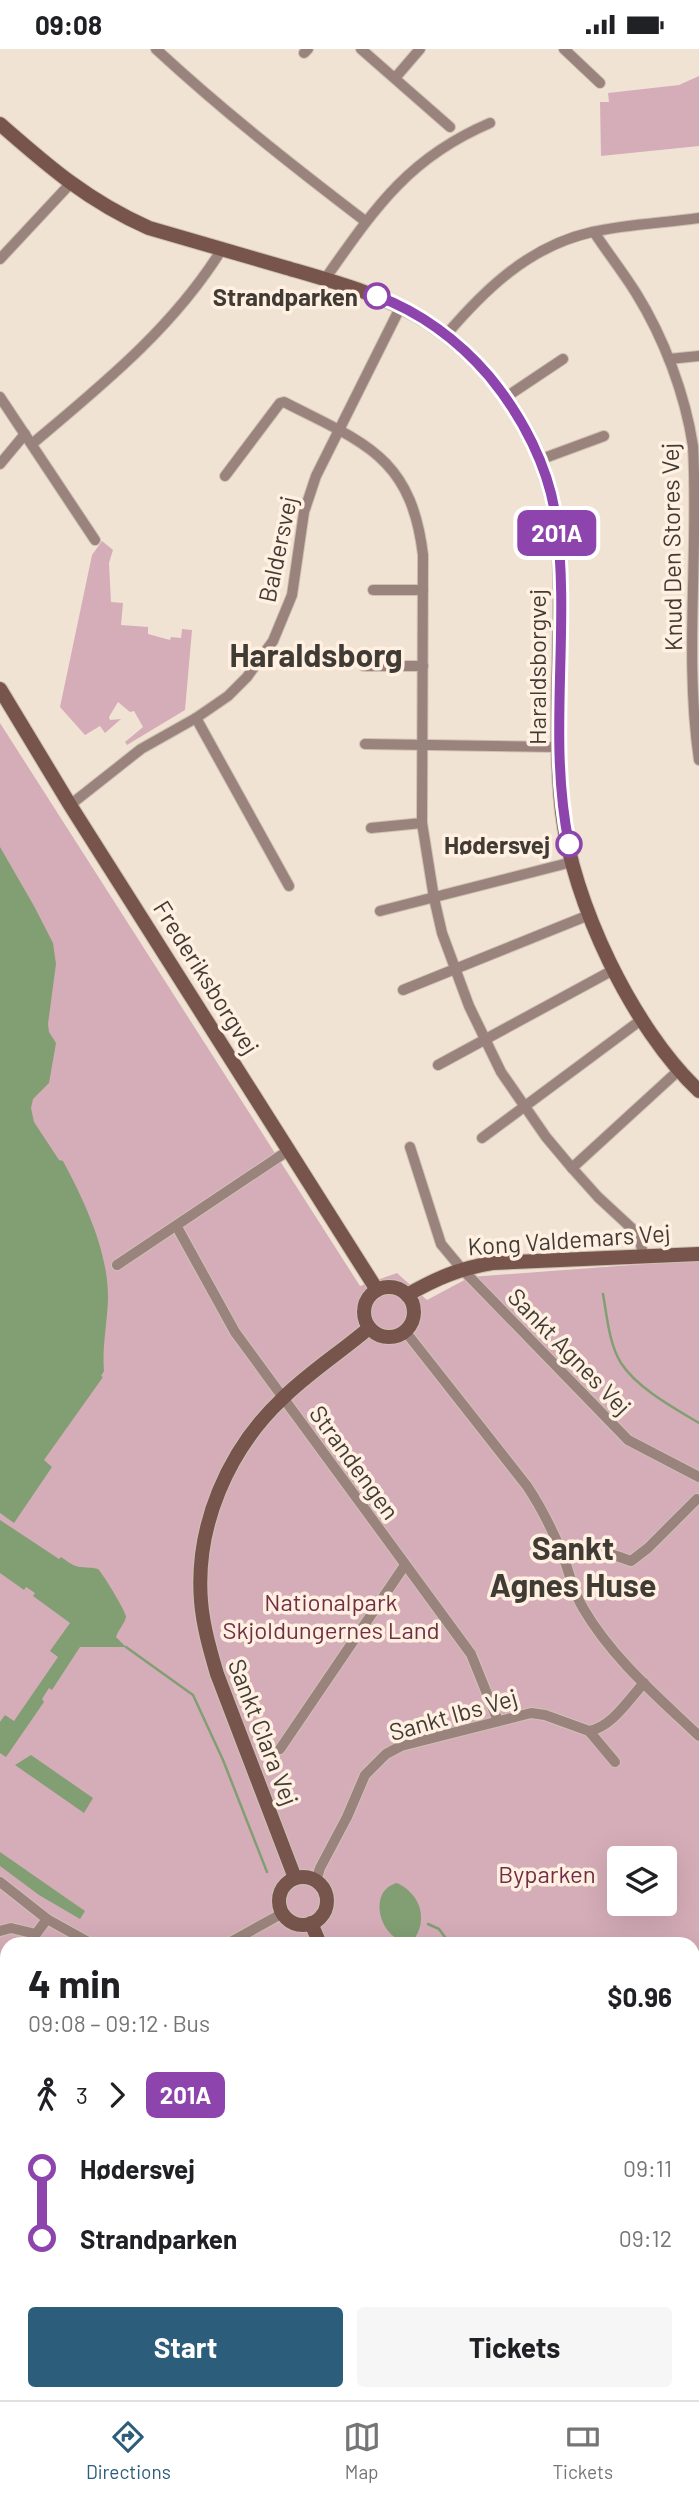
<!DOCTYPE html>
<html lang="en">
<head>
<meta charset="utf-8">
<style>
  :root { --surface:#fff; --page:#f6f6f6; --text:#202124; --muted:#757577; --line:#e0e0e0; --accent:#2c5d7b }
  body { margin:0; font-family:Barlow,sans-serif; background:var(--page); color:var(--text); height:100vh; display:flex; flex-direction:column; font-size:26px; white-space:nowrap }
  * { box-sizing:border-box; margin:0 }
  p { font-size:23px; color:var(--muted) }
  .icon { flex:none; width:38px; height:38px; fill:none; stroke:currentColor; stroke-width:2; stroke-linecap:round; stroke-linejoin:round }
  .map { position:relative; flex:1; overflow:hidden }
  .drawer { position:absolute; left:0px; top:1888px; width:700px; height:464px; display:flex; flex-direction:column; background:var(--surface); border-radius:21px 21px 0 0; box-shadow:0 7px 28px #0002 }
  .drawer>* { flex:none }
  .badge { padding:0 14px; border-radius:10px; font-size:24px; line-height:46px }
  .controls { position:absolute; left:607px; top:1797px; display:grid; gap:14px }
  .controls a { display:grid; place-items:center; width:70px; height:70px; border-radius:7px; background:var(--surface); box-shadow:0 7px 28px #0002; font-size:35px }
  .map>.badge { position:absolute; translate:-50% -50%; box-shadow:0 0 0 4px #fff }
  .legs { display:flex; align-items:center; gap:10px; height:77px; padding:0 28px; font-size:23px }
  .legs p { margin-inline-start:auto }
  .headline { display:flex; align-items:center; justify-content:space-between; height:119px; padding:0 28px }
  h1 { font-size:38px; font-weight:700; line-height:52px }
  .primary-button { display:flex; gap:14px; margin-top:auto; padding:14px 28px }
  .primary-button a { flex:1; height:80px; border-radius:7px; background:var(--accent); color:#fff; font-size:28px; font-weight:700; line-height:80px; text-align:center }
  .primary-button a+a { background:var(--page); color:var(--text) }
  ul { padding:0 28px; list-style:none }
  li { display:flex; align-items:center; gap:24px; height:70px; font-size:26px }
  li i { display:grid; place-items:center; width:10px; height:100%; margin:0 9px; background:currentColor }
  li i::after { content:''; width:18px; height:18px; margin:-9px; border:5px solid; border-radius:50%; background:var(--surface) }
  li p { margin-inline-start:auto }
  li:first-child i { background:linear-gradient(#0000 50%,currentColor 0) }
  li:last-child i { background:linear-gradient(currentColor 50%,#0000 0) }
  .status { display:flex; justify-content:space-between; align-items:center; height:49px; padding:0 35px; background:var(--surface); direction:ltr }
  .status svg { height:19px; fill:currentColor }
  .tabs { display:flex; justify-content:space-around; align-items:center; height:98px; border-top:2px solid var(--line); background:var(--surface); font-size:19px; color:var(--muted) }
  .tabs a { display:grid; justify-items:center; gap:4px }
  .tabs .on { color:var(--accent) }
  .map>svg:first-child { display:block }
  .green { fill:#d5adb8; fill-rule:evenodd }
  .water { fill:#819f73 }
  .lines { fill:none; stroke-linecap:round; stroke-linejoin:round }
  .stream { stroke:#819f73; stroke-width:2.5 }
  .street-casing { stroke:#cec1b4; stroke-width:12 }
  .secondary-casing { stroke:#cec1b4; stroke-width:16 }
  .street { stroke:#9b837d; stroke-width:10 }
  .secondary { stroke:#77544c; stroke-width:14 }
  .line-1-casing { stroke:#fff; stroke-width:16 }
  .line-1 { stroke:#8e44ad; stroke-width:10 }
  .stop-1-dot { fill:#fff; stroke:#8e44ad; stroke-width:3.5 }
  .labels { text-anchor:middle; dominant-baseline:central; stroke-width:7; stroke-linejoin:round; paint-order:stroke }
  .stop-label { font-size:24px; font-weight:bold; fill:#403b35; stroke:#fff0e1; text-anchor:end }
  .street-label { font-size:24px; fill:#403b35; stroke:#fff0e1 }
  .park-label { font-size:24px; fill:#722e46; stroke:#fff0e1 }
  .district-label { font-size:32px; font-weight:bold; fill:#403b35; stroke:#fff0e1 }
</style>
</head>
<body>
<div class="status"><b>09:08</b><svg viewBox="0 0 49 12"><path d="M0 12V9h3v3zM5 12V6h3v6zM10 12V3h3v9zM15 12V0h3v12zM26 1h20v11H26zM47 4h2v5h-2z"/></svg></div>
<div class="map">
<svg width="699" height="2351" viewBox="0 0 699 2351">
  <rect width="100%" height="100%" fill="#f1e3d4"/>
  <g class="green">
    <path d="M 699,27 L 699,97 L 601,107 L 600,53 L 609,53 L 608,44 L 679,36 Z"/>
    <path d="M 102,492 L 113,501 L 109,514 L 111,553 L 123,554 L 121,576 L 148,578 L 148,585 L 170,591 L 171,588 L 181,589 L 182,580 L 192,581 L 185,661 L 127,696 L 125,693 L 143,678 L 134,662 L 130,663 L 118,653 L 109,668 L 110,671 L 121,670 L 105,684 L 100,677 L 85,686 L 60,658 L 92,506 Z"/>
    <path d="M 0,674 L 360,1237 L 397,1224 L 427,1251 L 470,1228 L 699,1211 L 699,2351 L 0,2351 ZM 620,1810 L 665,1810 L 665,1855 L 620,1855 ZM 7,1895 L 693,1895 L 693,2345 L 7,2345 Z"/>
  </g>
  <g class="water">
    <path d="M 0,798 L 34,857 L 53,894 L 56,915 L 48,975 L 49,983 L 56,994 L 49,1034 L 33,1050 L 31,1059 L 34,1073 L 59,1111 L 63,1112 C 85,1153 109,1204 108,1251 C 107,1275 102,1299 104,1322 L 101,1327 L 103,1328 L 44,1411 L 52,1418 L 14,1474 L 0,1464 Z"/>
    <path d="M 0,1471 L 59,1510 L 61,1508 C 67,1512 74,1518 81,1518 C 87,1519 92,1518 98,1520 C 101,1522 127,1564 126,1568 C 125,1574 118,1581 116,1588 L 126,1598 L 80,1598 L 52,1641 L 49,1639 L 42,1650 L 44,1653 L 6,1708 L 0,1704 L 0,1673 L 5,1666 L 14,1672 L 58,1608 L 50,1602 L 70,1574 L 33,1547 L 35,1544 L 26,1538 L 24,1541 L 0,1524 Z"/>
    <path d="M 31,1706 L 93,1749 L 84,1764 L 15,1716 Z"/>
    <path d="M 0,1803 L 85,1862 L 80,1870 L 39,1846 L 0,1817 Z"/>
    <path d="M 397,1834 C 421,1845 429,1872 412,1893 C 381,1896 365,1842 397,1834 Z"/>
  </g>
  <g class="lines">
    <g class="stream">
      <path d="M 603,1245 C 607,1267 609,1295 621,1314 C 637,1339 674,1359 699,1374"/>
      <path d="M 126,1598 L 193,1646 L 223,1711 L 267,1823"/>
      <path d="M 428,1875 L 439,1880 L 450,1895"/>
    </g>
    <g class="street-casing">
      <g id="street">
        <path d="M 156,0 C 223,62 293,117 365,172"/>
        <path d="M 361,0 L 450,78"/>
        <path d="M 564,0 L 600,34"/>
        <path d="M 304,4 L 308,0"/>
        <path d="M 395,29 L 420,0"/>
        <path d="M 594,183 C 607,203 623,223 636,244 C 664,289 685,345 693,397 C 699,500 684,608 699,711"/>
        <path d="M 0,210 L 70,135"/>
        <path d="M 325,230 C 375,159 408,109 490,74"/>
        <path d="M 446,286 C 486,239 530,197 592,183 C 627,175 664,174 699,169"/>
        <path d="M 669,310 L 699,307"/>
        <path d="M 0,348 L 95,491"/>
        <path d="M 506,348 L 563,310"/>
        <path d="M 32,395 C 102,336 173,279 222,200"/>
        <path d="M 539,411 L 604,387"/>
        <path d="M 0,415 L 25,385"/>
        <path d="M 225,427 L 280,354 L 284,353 C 364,394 411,407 423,506 L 422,774 L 434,849 L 442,884 L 469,957 L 501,1023 L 546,1088 L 572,1119 L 598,1148 L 639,1186 L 643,1206"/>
        <path d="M 373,541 L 423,541"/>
        <path d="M 364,617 L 423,617"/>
        <path d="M 196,669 L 289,837"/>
        <path d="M 365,695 L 558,698"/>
        <path d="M 70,756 L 141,700 L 196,669 L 228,647 L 247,628 L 273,592 L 292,546 L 304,463 L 316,427 L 401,257"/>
        <path d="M 371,779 L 422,774"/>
        <path d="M 380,862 L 572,813"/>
        <path d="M 403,941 L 589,866"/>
        <path d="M 438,1016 L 615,920"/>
        <path d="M 482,1089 L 641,971"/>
        <path d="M 410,1098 L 441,1195 L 461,1219 L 628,1391 L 699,1428"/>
        <path d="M 572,1119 L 678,1022"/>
        <path d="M 177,1178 L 235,1283 L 471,1605 L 498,1672"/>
        <path d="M 117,1216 L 289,1101"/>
        <path d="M 405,1282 L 527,1437 C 541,1458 552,1480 562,1504 C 569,1522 573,1543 583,1559 C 612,1609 658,1648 699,1687"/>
        <path d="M 562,1504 C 594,1499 601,1501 631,1512 L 648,1499 L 697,1450"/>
        <path d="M 589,1682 L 615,1713"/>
        <path d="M 280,1700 L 405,1516"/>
        <path d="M 316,1832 L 320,1819 L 347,1768 L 365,1726 L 386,1705 L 401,1697 L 531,1664 L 545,1666 L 589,1682 C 613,1677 628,1651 644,1634"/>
        <path d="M 0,1833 L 47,1870 L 92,1895"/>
        <path d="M 0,1882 L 11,1879 L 36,1885 L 47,1870"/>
        <path d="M 227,1895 L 283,1864"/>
        <path d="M 0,2012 L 7,2020"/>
        <path d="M 0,2070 L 7,2061"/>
        <path d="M 0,2193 L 2,2208"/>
        <path d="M 143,2345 L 145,2351"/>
        <path d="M 226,2345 L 228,2351"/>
        <path d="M 54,2351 L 54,2345"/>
        <path d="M 605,2351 L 608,2345"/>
        <path d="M 679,2351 L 682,2345"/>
      </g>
    </g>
    <g class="secondary-casing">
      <g id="secondary">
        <path d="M 0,75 C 49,118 88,152 149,179 C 195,192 241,206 287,219 C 335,233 384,246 426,272 C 493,315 543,390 556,469 C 561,502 560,538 560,572 C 559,635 555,699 562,762 C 572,853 633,980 699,1042"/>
        <path d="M 0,640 L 70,756 L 377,1241"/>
        <circle cx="389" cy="1263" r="25"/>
        <path d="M 407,1246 C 437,1229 458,1220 492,1214 L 699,1205"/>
        <circle cx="303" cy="1852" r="24"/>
        <path d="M 295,1829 L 217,1625 C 210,1601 203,1577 201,1552 C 195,1477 228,1401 282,1350 C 308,1324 341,1303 369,1279"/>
        <path d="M 311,1874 L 320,1895"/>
        <path d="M 497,2345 L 499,2351"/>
      </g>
    </g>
    <use href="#street" class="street"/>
    <use href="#secondary" class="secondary"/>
  </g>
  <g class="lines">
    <g class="line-1-casing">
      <path id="line-1" d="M 377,247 C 420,263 459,292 489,327 C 522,367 549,418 556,470 C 571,578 547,687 569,795"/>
    </g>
    <use href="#line-1" class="line-1"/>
  </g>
  <g class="stop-1-dot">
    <circle cx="377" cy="247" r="12"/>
    <circle cx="569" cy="795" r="12"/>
  </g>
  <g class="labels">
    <g class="stop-label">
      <text x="358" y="247">Strandparken</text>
      <text x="550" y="795">Hødersvej</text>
    </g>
    <g class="street-label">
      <text transform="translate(671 498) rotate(-91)">Knud Den Stores Vej</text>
      <text transform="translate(277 500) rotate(-78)">Baldersvej</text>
      <text transform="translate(536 618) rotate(-90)">Haraldsborgvej</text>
      <text transform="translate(207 928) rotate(58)">Frederiksborgvej</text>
      <text transform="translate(569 1190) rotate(-4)">Kong Valdemars Vej</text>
      <text transform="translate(570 1302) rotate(46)">Sankt Agnes Vej</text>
      <text transform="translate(355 1413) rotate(54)">Strandengen</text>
      <text transform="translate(453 1665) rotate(-16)">Sankt Ibs Vej</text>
      <text transform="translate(264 1683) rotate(69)">Sankt Clara Vej</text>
    </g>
    <g class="park-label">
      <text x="331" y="1552">Nationalpark<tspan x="331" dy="28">Skjoldungernes Land</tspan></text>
      <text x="547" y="1824">Byparken</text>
    </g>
    <g class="district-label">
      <text x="316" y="605">Haraldsborg</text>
      <text x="573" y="1498">Sankt<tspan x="573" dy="37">Agnes Huse</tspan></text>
    </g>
  </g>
</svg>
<div class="controls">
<a><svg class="icon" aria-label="layers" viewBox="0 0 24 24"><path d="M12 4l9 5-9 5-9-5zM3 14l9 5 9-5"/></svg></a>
</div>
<b class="badge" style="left:557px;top:484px;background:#8e44ad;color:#fff">201A</b>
<section class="drawer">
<div class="headline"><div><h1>4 min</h1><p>09:08 – 09:12 · Bus</p></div><b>$0.96</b></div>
<div class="legs"><svg class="icon" aria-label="walk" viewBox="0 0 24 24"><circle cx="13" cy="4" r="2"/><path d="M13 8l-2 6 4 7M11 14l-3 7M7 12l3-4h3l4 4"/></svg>3<svg class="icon" aria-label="forward" viewBox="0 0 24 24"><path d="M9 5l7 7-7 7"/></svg><b class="badge" style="background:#8e44ad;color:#fff">201A</b></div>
<ul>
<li><i style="color:#8e44ad"></i><b>Hødersvej</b><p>09:11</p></li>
<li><i style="color:#8e44ad"></i><b>Strandparken</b><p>09:12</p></li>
</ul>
<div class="primary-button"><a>Start</a><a>Tickets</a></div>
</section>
</div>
<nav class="tabs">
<a class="on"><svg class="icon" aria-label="directions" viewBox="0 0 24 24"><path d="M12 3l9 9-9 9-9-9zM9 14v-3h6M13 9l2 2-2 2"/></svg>Directions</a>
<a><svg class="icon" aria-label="map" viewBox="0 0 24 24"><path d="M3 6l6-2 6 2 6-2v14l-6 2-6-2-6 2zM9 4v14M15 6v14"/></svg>Map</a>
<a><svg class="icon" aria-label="tickets" viewBox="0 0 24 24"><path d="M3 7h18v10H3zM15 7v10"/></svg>Tickets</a>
</nav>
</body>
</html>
